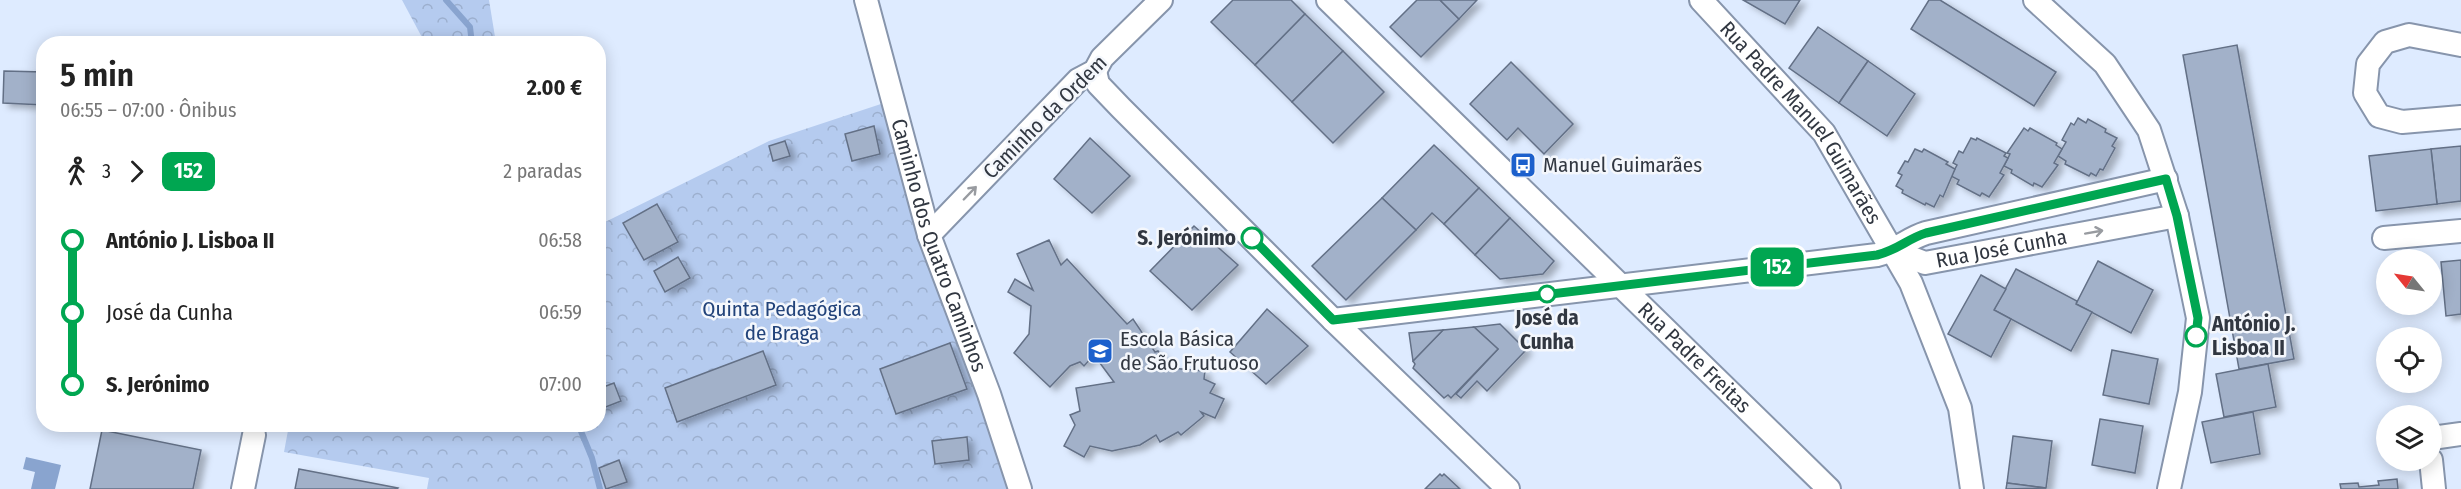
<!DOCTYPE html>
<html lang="pt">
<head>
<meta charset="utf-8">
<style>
  :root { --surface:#fff; --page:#f2f2f2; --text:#222; --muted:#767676 }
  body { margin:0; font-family:"Fira Sans Condensed",sans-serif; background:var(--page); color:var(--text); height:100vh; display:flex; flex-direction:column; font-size:22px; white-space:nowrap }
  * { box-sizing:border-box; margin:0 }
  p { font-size:20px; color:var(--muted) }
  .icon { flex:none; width:33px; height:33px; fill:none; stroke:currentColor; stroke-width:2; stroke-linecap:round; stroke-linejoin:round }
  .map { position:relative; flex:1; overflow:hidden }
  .details { position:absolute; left:36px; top:36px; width:570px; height:396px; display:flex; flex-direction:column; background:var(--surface); border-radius:24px; box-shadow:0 3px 15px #0003 }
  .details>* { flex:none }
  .badge { padding:0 12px; border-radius:9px; font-size:21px; line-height:39px }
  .needle { width:39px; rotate:300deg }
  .tools { position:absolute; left:2376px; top:249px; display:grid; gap:12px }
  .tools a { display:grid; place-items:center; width:66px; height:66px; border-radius:50%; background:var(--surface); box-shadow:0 3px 15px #0003; font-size:30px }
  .map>.badge { position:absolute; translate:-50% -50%; box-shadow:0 0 0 3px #fff }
  .legs { display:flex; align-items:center; gap:9px; height:66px; padding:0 24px; font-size:20px }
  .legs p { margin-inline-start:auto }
  .head { display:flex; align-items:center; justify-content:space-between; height:102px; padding:0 24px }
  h1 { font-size:33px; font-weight:600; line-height:45px }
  ul { padding:0 24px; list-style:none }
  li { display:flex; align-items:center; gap:21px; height:72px; font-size:22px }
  li i { display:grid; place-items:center; width:9px; height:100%; margin:0 8px; background:currentColor }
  li i::after { content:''; width:15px; height:15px; margin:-8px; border:4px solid; border-radius:50%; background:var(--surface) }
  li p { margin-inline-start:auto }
  li:first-child i { background:linear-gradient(#0000 50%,currentColor 0) }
  li:last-child i { background:linear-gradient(currentColor 50%,#0000 0) }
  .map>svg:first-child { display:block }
  .park { fill:url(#park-crowns) }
  .water { fill:#89a4cf }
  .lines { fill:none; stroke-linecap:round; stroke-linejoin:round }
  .stream { stroke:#89a4cf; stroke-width:6 }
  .building { fill:#a2b1c9; stroke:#637086; stroke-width:1.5; filter:url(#shadow) }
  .minor-casing { stroke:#8795ac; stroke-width:26 }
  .minor { stroke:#fff; stroke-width:22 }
  .oneway { stroke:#989ba0 }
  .line-1-casing { stroke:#fff; stroke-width:14 }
  .line-1 { stroke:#00a651; stroke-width:9 }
  .stop-1-dot { fill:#fff; stroke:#00a651; stroke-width:3 }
  .labels { text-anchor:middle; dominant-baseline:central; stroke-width:5; stroke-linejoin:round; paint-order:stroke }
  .street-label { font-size:21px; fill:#313741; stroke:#f4f7fc }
  .poi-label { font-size:21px; fill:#313741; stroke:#f4f7fc; text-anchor:start }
  .stop-label { font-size:21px; font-weight:bold; fill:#313741; stroke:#f4f7fc; text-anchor:end }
  .park-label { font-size:21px; fill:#22437a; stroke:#f4f7fc }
</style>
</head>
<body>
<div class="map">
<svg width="2461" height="489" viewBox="0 0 2461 489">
  <defs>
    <pattern id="park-crowns" width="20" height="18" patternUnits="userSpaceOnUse" patternTransform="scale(1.5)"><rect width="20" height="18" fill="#b5cbef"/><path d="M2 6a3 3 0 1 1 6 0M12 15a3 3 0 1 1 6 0" fill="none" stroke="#9cafce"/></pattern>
    <filter id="shadow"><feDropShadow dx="6" dy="4" stdDeviation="3" flood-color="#0004"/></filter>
  </defs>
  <rect width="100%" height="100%" fill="#deebff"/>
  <g class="park">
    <path d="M 402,0 L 489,0 L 496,43 L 425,43 Z"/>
    <path d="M 893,100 L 1019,489 L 427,489 L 429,478 L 284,452 L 289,425 L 598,424 L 599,225 L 769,141 Z"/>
  </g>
  <path class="water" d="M 26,457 L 61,465 L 55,489 L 31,489 L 35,472 L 23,469 Z"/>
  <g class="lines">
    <g class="stream">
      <path d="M 446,0 L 470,27 L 472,44"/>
      <path d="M 578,424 L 592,458 L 600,489"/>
    </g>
  </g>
  <g class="building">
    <path d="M 1233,0 L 1291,0 L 1305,14 L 1255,65 L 1211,22 Z"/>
    <path d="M 1417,0 L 1440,0 L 1459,19 L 1421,57 L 1390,27 Z"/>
    <path d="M 1440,0 L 1477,0 L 1459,19 Z"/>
    <path d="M 1743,0 L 1800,0 L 1785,24 Z"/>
    <path d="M 1929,0 L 1940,0 L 2056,72 L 2034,106 L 1911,29 Z"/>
    <path d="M 1305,14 L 1343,51 L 1292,102 L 1255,65 Z"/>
    <path d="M 1818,27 L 1868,61 L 1839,103 L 1789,68 Z"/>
    <path d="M 2237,45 L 2294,359 L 2239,369 L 2183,55 Z"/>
    <path d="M 1343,51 L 1384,92 L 1333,143 L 1292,102 Z"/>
    <path d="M 1868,61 L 1915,94 L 1887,136 L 1839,103 Z"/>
    <path d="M 1511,62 L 1573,124 L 1544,154 L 1518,128 L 1507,140 L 1470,104 Z"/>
    <path d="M 4,71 L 44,72 L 44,105 L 3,103 Z"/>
    <path d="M 2078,118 L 2086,123 L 2088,119 L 2106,129 L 2105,132 L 2117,138 L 2112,146 L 2115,148 L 2103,170 L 2100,169 L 2096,176 L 2091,173 L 2089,176 L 2065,164 L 2066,161 L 2058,156 L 2066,142 L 2062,140 L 2071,123 L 2074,125 Z"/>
    <path d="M 874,126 L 880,154 L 852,161 L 845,134 Z"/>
    <path d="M 2024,128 L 2028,131 L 2030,128 L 2057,143 L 2056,145 L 2062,149 L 2054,163 L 2058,165 L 2042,187 L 2034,183 L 2033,186 L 2011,173 L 2012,170 L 2004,166 L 2010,154 L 2007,153 Z"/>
    <path d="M 1090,138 L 1130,176 L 1092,213 L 1054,179 Z"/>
    <path d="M 1971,138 L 1976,140 L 1977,138 L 2006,153 L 2004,156 L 2008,158 L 2000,173 L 2004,175 L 1989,197 L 1982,193 L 1980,196 L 1957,184 L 1959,180 L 1951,176 L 1957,165 L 1953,163 L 1959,151 L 1963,153 Z"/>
    <path d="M 785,141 L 790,156 L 773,161 L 769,146 Z"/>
    <path d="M 1434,145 L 1479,188 L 1444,224 L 1432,213 L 1416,230 L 1382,198 Z"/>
    <path d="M 2461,146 L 2461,201 L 2437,204 L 2431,149 Z"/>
    <path d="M 1915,149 L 1922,152 L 1924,149 L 1948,162 L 1946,164 L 1955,169 L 1943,197 L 1940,195 L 1934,207 L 1926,203 L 1925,205 L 1902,193 L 1903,190 L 1896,186 L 1902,175 L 1898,173 L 1905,161 L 1908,162 Z"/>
    <path d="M 2431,149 L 2437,204 L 2376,211 L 2369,156 Z"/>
    <path d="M 1479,188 L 1510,218 L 1475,255 L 1444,224 Z"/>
    <path d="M 1382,198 L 1416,230 L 1346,300 L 1312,266 Z"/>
    <path d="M 657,204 L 678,242 L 644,260 L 623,223 Z"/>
    <path d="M 1510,218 L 1554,261 L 1543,274 L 1500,279 L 1475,255 Z"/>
    <path d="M 1194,226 L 1238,265 L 1192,310 L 1150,271 Z"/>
    <path d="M 1049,240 L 1061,265 L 1067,259 L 1127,324 L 1133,319 L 1155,352 L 1158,351 L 1170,368 L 1205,371 L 1204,379 L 1215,384 L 1210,393 L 1224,399 L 1215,418 L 1201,412 L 1204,416 L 1181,435 L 1178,432 L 1160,442 L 1156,435 L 1140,445 L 1112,451 L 1090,446 L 1084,457 L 1064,446 L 1075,425 L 1070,415 L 1080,411 L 1076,388 L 1114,382 L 1094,355 L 1084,366 L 1080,362 L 1070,366 L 1050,387 L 1014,353 L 1029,334 L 1031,306 L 1008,292 L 1015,279 L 1033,290 L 1017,254 Z"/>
    <path d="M 678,257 L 690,278 L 665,292 L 654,271 Z"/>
    <path d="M 2461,260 L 2461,314 L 2446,316 L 2441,262 Z"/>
    <path d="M 2098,261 L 2153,290 L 2131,333 L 2076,304 Z"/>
    <path d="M 2016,269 L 2077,301 L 2076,304 L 2092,312 L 2071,351 L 1994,310 Z"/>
    <path d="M 1981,275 L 2006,289 L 1994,310 L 2011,319 L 1991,357 L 1948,334 Z"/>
    <path d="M 1267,309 L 1308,346 L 1266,384 L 1230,352 Z"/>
    <path d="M 1500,324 L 1526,350 L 1487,391 L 1477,381 L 1461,398 L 1456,394 L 1498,349 L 1474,327 Z"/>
    <path d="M 1474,327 L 1498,349 L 1451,398 L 1448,395 L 1444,398 L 1413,368 L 1415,364 L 1413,361 L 1443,330 Z"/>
    <path d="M 1443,330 L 1413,361 L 1409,333 Z"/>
    <path d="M 950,343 L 967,389 L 896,414 L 880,369 Z"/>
    <path d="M 2112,350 L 2158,359 L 2149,404 L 2103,395 Z"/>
    <path d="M 763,351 L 776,385 L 677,422 L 665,388 Z"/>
    <path d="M 2268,364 L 2276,407 L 2224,417 L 2216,374 Z"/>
    <path d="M 614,383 L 621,401 L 598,410 L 598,389 Z"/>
    <path d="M 2253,412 L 2260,454 L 2211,463 L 2202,422 Z"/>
    <path d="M 2100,419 L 2143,426 L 2135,473 L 2092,465 Z"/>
    <path d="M 102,430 L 201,450 L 193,489 L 90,489 Z"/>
    <path d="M 2013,436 L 2052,441 L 2046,488 L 2007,483 Z"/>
    <path d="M 967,437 L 969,460 L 935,464 L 932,441 Z"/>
    <path d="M 619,460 L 627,482 L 606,489 L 599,468 Z"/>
    <path d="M 299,469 L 398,488 L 397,489 L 295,489 Z"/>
    <path d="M 1440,474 L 1442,476 L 1444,474 L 1460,489 L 1425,489 Z"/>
    <path d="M 2397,479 L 2398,489 L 2341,489 L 2340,484 L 2358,483 L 2359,487 L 2379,485 L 2378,481 Z"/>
    <path d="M 2007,483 L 2046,488 L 2006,489 Z"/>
  </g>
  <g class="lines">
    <g class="minor-casing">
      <g id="minor">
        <path id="s1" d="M 866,0 L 929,235 L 989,394 L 1020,489"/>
        <path id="s2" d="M 1328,0 L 1829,489"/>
        <path id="s3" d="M 1701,0 L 1824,133 L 1911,283 L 1960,408 L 1972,489"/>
        <path d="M 2035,0 L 2105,64 L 2149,130 L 2177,216 L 2198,318 L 2190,392 L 2169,489"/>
        <path d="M 2461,45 L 2409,35 L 2385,42 L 2368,64 L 2365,93 L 2379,116 L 2402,122 L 2461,117"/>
        <path d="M 1095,71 L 1098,84 L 1121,108 L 1333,320 L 1508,489"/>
        <path d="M 929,235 L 1078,80 L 1095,71 L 1102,58 L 1161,0"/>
        <path d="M 2384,238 L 2461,231"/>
        <path id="s4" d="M 1894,251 L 1925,263 L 2177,216"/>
        <path d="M 1333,320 L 1877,255 C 1898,250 1907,239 1926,233 L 2166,179"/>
        <path d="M 2432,438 L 2461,434"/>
        <path d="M 2431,460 L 2434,489"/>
        <path d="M 243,489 L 254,435"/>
      </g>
    </g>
    <use href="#minor" class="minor"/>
  </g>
  <defs><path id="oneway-shaft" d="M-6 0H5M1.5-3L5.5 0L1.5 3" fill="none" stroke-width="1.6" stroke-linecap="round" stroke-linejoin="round" transform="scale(1.5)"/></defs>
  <g class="oneway">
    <use href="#oneway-shaft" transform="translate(970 193) rotate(-46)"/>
    <use href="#oneway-shaft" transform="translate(2094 232) rotate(-10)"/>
  </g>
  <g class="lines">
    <g class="line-1-casing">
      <path id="line-1" d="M 1252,238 L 1333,320 L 1877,255 C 1898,250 1907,239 1926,233 L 2166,179 L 2177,216 L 2198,318 L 2196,336"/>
    </g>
    <use href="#line-1" class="line-1"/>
  </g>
  <defs>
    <g id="bus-square" transform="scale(1.35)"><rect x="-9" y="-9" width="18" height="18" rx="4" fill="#1c60cc" stroke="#f4f7fc"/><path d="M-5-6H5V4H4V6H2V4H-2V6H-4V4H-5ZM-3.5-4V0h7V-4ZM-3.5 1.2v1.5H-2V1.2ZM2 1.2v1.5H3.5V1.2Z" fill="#fff"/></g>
    <g id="school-square" transform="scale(1.35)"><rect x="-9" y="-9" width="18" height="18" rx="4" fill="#1c60cc" stroke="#f4f7fc"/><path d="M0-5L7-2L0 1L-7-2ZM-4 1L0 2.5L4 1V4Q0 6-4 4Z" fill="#fff"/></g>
  </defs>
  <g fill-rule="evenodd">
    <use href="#bus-square" x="1523" y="165"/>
    <use href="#school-square" x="1100" y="351"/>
  </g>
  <g class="stop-1-dot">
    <circle cx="1252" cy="238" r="10"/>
    <circle cx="1547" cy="294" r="8"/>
    <circle cx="2196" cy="336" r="10"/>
  </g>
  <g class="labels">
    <g class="street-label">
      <text transform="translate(1045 117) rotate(-45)">Caminho da Ordem</text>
      <text stroke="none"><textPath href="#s3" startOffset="159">Rua Padre Manuel Guimarães</textPath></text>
      <text stroke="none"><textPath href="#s1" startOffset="256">Caminho dos Quatro Caminhos</textPath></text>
      <text stroke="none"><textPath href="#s4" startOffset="111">Rua José Cunha</textPath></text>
      <text stroke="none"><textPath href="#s2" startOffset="512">Rua Padre Freitas</textPath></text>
    </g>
    <g class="poi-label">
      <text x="1543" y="165">Manuel Guimarães</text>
      <text x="1120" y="339">Escola Básica<tspan x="1120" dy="24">de São Frutuoso</tspan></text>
    </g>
    <g class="stop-label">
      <text x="1236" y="238">S. Jerónimo</text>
      <text x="1547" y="318" text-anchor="middle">José da<tspan x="1547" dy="24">Cunha</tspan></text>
      <text x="2212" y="324" text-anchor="start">António J.<tspan x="2212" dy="24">Lisboa II</tspan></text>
    </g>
    <g class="park-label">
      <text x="782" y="309">Quinta Pedagógica<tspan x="782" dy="24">de Braga</tspan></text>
    </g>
  </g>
</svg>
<div class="tools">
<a><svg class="needle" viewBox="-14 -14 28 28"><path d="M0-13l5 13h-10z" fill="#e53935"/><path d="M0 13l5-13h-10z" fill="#767676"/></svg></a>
<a><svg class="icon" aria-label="locate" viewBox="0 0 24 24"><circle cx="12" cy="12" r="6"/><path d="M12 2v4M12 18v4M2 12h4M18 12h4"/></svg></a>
<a><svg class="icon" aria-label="layers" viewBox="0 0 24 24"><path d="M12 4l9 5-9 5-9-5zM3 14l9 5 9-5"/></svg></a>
</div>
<b class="badge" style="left:1777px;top:267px;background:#00a651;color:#fff">152</b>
<section class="details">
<div class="head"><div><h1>5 min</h1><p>06:55 – 07:00 · Ônibus</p></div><b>2.00 €</b></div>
<div class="legs"><svg class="icon" aria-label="walk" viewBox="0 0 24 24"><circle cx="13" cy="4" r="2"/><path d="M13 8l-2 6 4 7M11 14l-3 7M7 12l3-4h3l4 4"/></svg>3<svg class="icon" aria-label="forward" viewBox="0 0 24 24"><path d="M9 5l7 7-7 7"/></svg><b class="badge" style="background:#00a651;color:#fff">152</b><p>2 paradas</p></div>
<ul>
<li><i style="color:#00a651"></i><b>António J. Lisboa II</b><p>06:58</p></li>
<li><i style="color:#00a651"></i><span>José da Cunha</span><p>06:59</p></li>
<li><i style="color:#00a651"></i><b>S. Jerónimo</b><p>07:00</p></li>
</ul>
</section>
</div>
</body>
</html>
